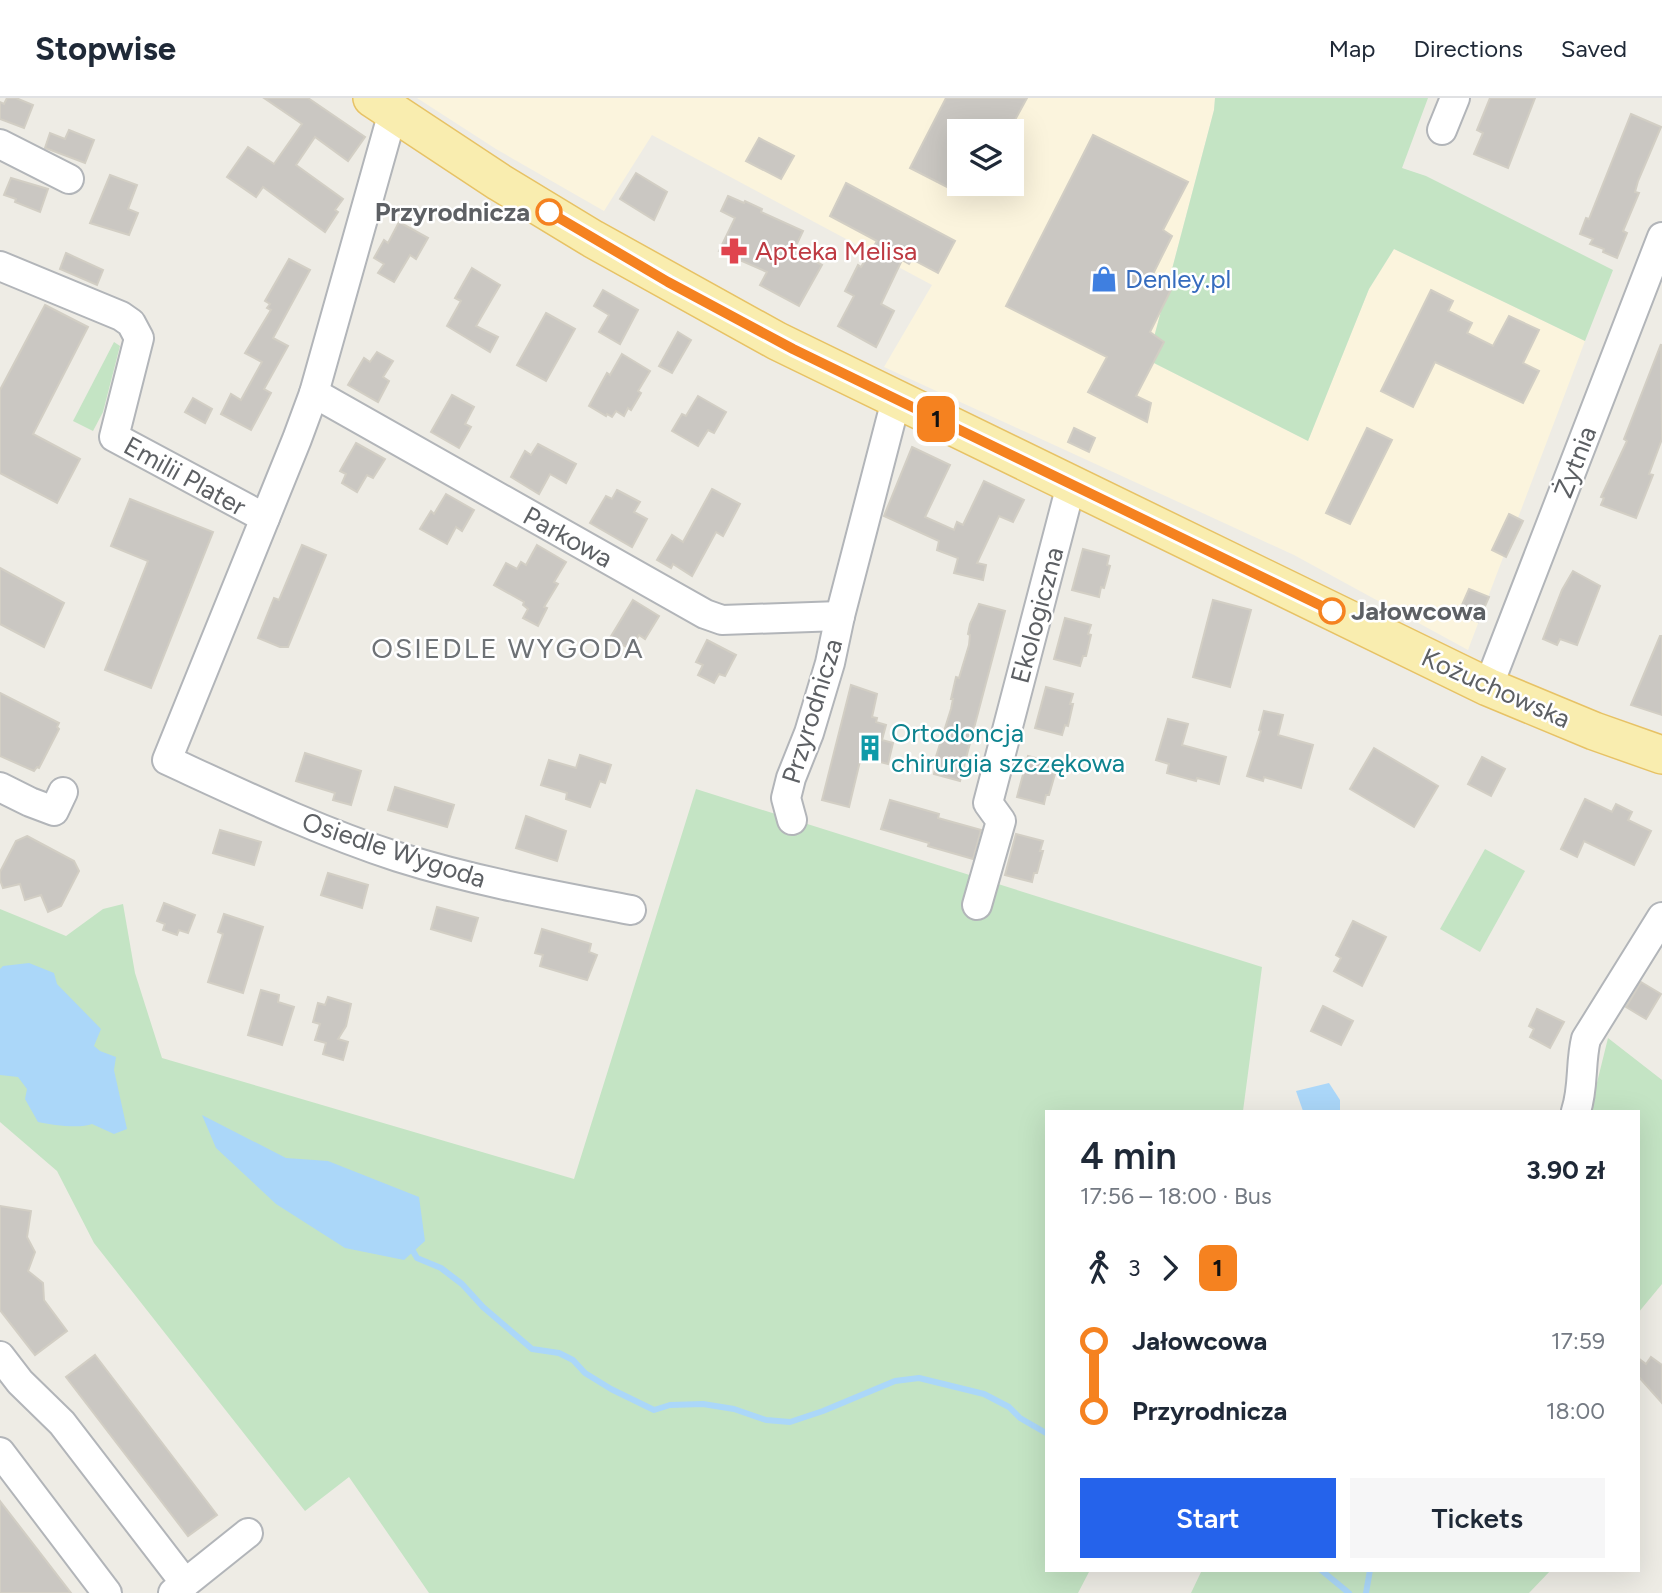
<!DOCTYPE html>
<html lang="en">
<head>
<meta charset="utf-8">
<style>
  :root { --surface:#fff; --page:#f6f6f7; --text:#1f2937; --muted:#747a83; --line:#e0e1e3; --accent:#2563eb }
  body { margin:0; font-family:Figtree,sans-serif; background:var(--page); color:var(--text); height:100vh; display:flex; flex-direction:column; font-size:26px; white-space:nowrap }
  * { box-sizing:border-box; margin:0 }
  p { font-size:23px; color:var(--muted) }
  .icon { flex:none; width:38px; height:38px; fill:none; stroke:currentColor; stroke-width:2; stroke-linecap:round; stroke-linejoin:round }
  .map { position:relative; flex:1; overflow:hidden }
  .side { position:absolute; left:1045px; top:1012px; width:595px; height:462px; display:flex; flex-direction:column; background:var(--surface); border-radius:0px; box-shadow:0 7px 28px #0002 }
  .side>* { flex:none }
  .badge { padding:0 14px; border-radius:10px; font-size:24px; line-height:46px }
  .controls { position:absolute; left:947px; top:21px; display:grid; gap:14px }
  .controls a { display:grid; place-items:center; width:77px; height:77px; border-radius:0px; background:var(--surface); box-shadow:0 7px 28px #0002; font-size:35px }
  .map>.badge { position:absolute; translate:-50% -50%; box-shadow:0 0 0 4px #fff }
  .legs { display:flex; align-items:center; gap:10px; height:77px; padding:0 35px; font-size:23px }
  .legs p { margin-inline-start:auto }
  .head { display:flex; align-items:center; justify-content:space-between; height:119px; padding:0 35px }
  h1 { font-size:38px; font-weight:600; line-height:52px }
  .primary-button { display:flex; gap:14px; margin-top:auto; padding:14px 35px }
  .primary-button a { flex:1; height:80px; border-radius:0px; background:var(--accent); color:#fff; font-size:28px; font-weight:600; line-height:80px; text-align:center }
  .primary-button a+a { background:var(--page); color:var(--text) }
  ul { padding:0 35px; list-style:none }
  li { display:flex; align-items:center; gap:24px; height:70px; font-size:26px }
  li i { display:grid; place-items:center; width:10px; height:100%; margin:0 9px; background:currentColor }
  li i::after { content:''; width:18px; height:18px; margin:-9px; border:5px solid; border-radius:50%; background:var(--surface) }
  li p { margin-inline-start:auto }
  li:first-child i { background:linear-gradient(#0000 50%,currentColor 0) }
  li:last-child i { background:linear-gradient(currentColor 50%,#0000 0) }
  header { display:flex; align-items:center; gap:42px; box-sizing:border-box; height:98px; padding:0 35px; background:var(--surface); border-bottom:2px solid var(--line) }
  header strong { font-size:33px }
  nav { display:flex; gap:38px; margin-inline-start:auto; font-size:24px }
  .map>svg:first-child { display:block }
  .commercial { fill:#fbf4dd; fill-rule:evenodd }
  .green { fill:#c4e4c4 }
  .water { fill:#abd7f9 }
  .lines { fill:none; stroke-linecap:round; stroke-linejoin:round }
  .stream { stroke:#abd7f9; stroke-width:6 }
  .building { fill:#cac7c2; stroke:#d2cec4; stroke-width:2 }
  .minor-casing { stroke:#b2b5b9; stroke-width:32 }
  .major-casing { stroke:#e7c265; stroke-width:40 }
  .minor { stroke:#fff; stroke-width:28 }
  .major { stroke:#f9edaf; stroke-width:37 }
  .line-1-casing { stroke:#fff; stroke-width:16 }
  .line-1 { stroke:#f58220; stroke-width:10 }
  .stop-1-dot { fill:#fff; stroke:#f58220; stroke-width:3.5 }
  .labels { text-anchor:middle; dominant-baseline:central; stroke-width:5; stroke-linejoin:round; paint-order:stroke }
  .stop-label { font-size:26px; font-weight:bold; fill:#5d6064; stroke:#fff; text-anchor:end }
  .health-label { font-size:26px; fill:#be3a42; stroke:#fff; text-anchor:start }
  .shop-label { font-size:26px; fill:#366cbe; stroke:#fff; text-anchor:start }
  .street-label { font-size:26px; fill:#5d6064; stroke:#fff }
  .culture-label { font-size:26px; fill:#0d838f; stroke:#fff; text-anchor:start }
  .neighbourhood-label { font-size:28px; letter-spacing:2px; fill:#6e7276; stroke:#fff }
</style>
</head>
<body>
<header>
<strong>Stopwise</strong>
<nav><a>Map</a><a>Directions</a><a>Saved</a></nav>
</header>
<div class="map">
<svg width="1662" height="1495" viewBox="0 0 1662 1495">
  <rect width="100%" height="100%" fill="#eeece5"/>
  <path class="commercial" d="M 417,0 L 1215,0 L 1214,12 L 1148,262 L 1308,343 L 1369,191 L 1394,151 L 1585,243 L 1468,552 L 1294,457 L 884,269 L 932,187 L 652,37 L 604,113 L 496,51 ZM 959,33 L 1012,33 L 1012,86 L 959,86 Z"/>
  <g class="green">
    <path d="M 1215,0 L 1428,0 L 1402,70 L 1426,78 L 1613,172 L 1585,243 L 1394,151 L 1369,191 L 1308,343 L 1148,262 L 1214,12 Z"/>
    <path d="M 114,244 L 120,248 L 103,314 L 93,333 L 73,323 Z"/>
    <path d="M 696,691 L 1262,869 L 1243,1013 L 1046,1013 L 1046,1472 L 1090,1472 L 1078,1495 L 429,1495 L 349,1379 L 305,1413 L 94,1145 L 57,1073 L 0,1024 L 0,811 L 66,838 L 103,811 L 123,806 L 135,875 L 162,960 L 574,1081 Z"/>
    <path d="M 1485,751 L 1525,773 L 1480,854 L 1440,831 Z"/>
    <path d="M 1608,940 L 1662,982 L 1662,1186 L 1638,1215 L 1638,1013 L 1590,1013 Z"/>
    <path d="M 1202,1472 L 1551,1472 L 1529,1495 L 1191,1495 Z"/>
  </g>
  <g class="water">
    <path d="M 29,865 L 54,875 L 57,886 L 101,931 L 94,948 L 100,953 L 116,959 L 114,972 L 127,1031 L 114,1036 L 92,1026 C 80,1031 52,1027 38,1024 L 25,1001 L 27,991 L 18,979 L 0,977 L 0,871 L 3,868 Z"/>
    <path d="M 1329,985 L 1340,1002 L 1340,1013 L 1303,1013 L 1296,993 Z"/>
    <path d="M 202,1017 L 286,1060 L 328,1063 L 419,1099 L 425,1143 L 404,1162 L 345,1150 L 276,1106 L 216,1050 Z"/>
  </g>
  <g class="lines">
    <g class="stream">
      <path d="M 413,1153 L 417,1160 L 441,1170 L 462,1186 L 483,1209 L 532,1251 L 559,1255 L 573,1262 L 585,1275 L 611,1291 L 654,1312 L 670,1307 L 703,1306 L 734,1311 L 766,1322 L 790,1324 L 823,1313 L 895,1283 L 919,1280 L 984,1296 L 1009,1309 L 1020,1320 L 1046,1335"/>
      <path d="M 1321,1472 L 1349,1495"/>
      <path d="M 1366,1495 L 1370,1472"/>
    </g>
  </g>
  <g class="building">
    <path d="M 7,0 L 16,0 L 33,7 L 24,30 L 0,21 L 0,4 L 4,6 Z"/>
    <path d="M 264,0 L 308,0 L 365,39 L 348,63 L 315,39 L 296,67 L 343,101 L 335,112 L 338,114 L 325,134 L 263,89 L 256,99 L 227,79 L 248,49 L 274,66 L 302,26 Z"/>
    <path d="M 946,0 L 1027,0 L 1009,33 L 959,33 L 959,95 L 910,70 Z"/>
    <path d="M 1490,0 L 1535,0 L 1508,70 L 1474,56 L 1483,35 L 1477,32 Z"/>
    <path d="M 1631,16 L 1661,29 L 1638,83 L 1635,94 L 1639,95 L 1623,133 L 1627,135 L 1617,160 L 1603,154 L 1604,151 L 1590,146 L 1593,141 L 1580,136 L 1586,120 L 1589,121 Z"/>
    <path d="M 69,32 L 94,42 L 85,65 L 45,50 L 50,35 L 65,41 Z"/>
    <path d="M 1093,37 L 1188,84 L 1163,132 L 1172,138 L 1153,176 L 1174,186 L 1150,234 L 1164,244 L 1136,298 L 1151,305 L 1147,324 L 1088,294 L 1107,259 L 1006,208 Z"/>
    <path d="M 759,40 L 794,58 L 781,81 L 746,63 Z"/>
    <path d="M 636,75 L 667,94 L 654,122 L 620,101 Z"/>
    <path d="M 110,77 L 137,87 L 128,111 L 138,115 L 129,137 L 90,125 Z"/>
    <path d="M 11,80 L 48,91 L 40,114 L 15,104 L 16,101 L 4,97 Z"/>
    <path d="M 846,85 L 955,143 L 938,175 L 912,161 L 909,166 L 902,162 L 881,206 L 894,213 L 876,249 L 838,228 L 854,198 L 845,193 L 858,167 L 861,169 L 877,143 L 830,118 Z"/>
    <path d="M 728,98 L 744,105 L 745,103 L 762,111 L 761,114 L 803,133 L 794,152 L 822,167 L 799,208 L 760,187 L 767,174 L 719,153 L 735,120 L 721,113 Z"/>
    <path d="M 399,124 L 428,140 L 416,161 L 410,157 L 394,184 L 378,175 L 384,166 L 374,160 L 384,142 L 388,145 Z"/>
    <path d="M 66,155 L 103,172 L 97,187 L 60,171 Z"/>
    <path d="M 289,161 L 310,172 L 273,240 L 288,248 L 264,291 L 271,295 L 251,332 L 221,316 L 231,296 L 241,302 L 262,264 L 245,255 L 271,212 L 267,210 L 270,206 L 265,203 Z"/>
    <path d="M 472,170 L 500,187 L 476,228 L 498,239 L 490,254 L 447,228 L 461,203 L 455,200 Z"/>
    <path d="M 603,192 L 638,212 L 620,246 L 599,234 L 609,217 L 594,208 Z"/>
    <path d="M 1431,192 L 1453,203 L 1448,213 L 1472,225 L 1467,235 L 1493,248 L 1509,218 L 1539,232 L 1523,265 L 1539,273 L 1523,305 L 1435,264 L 1413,309 L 1381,293 Z"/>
    <path d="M 45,207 L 88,229 L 33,336 L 80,361 L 57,405 L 0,375 L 0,292 Z"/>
    <path d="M 546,215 L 575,231 L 546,283 L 517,267 Z"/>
    <path d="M 678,234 L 691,242 L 672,275 L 659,268 Z"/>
    <path d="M 1661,246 L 1662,341 L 1649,376 L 1653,377 L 1636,420 L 1601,407 L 1604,400 L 1601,399 L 1627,343 L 1624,341 Z"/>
    <path d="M 377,254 L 393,263 L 383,279 L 389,283 L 378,304 L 348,287 L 364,260 L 370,264 Z"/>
    <path d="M 622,256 L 650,273 L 638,293 L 641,295 L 631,312 L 628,310 L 624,318 L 616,313 L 612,319 L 607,316 L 606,318 L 589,308 L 607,275 L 610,277 Z"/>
    <path d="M 452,297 L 474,309 L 465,326 L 471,329 L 459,350 L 431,334 Z"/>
    <path d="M 698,298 L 726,314 L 714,335 L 708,332 L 698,348 L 672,333 L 682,316 L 686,318 Z"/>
    <path d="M 193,300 L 212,311 L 205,325 L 185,314 Z"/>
    <path d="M 1074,330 L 1095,340 L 1089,354 L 1068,344 Z"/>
    <path d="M 1367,330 L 1392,342 L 1350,426 L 1326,415 Z"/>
    <path d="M 356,345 L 385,361 L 373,380 L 367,377 L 357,394 L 342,385 L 346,376 L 340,373 Z"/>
    <path d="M 538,346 L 576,366 L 566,385 L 550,376 L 539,396 L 511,379 L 525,353 L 531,357 Z"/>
    <path d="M 912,349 L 950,367 L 925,419 L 954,432 L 957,424 L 963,427 L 984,383 L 1024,402 L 1013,424 L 999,418 L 977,465 L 986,467 L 983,482 L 954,475 L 958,460 L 937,452 L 939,443 L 884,418 Z"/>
    <path d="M 712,391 L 740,406 L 723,438 L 716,434 L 692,478 L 673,466 L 671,470 L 657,462 L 672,437 L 683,444 Z"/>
    <path d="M 617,392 L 640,404 L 634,414 L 647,421 L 632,449 L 590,425 L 606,398 L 612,401 Z"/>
    <path d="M 446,396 L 474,412 L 462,433 L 456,429 L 447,446 L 420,431 L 431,413 L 434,416 Z"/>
    <path d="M 130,401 L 213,434 L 151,590 L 105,572 L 148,463 L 111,448 Z"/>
    <path d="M 1509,416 L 1523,423 L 1506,459 L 1492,452 Z"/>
    <path d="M 302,447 L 326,457 L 288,549 L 280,549 L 258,540 L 274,500 L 279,502 Z"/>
    <path d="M 537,447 L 566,464 L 554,484 L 558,486 L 544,509 L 547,510 L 538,528 L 523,520 L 528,511 L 523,507 L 524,504 L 494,487 L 506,465 L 517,471 L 521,464 L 526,467 Z"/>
    <path d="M 1083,451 L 1109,458 L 1107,467 L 1110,468 L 1104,490 L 1101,489 L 1099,499 L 1072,492 Z"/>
    <path d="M 0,470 L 64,505 L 44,549 L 0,526 Z"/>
    <path d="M 1573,473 L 1600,488 L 1577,547 L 1560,541 L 1557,547 L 1543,541 L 1562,492 Z"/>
    <path d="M 1469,491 L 1489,499 L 1478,524 L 1458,516 Z"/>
    <path d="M 633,502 L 659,518 L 645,541 L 639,537 L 630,551 L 610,540 Z"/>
    <path d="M 1213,502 L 1251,512 L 1230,589 L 1193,579 Z"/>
    <path d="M 979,506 L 1005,513 L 960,683 L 934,676 L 936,666 L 934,665 L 951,611 L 953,601 L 951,601 L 956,579 L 959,580 L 969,547 L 970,537 L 968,536 L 970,526 Z"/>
    <path d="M 1065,520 L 1091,527 L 1088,536 L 1091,537 L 1086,558 L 1083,558 L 1080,568 L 1054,561 Z"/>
    <path d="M 1660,538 L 1662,538 L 1662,617 L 1631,607 Z"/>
    <path d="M 707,542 L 736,557 L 725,578 L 719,576 L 714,585 L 698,577 L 703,567 L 696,564 Z"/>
    <path d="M 851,587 L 877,596 L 872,619 L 877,620 L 876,624 L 886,627 L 882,642 L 893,645 L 888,666 L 861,659 L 849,709 L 822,702 Z"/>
    <path d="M 1046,589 L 1073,596 L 1070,606 L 1073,606 L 1068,628 L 1065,627 L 1062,637 L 1035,630 Z"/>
    <path d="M 0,595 L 59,625 L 57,629 L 59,631 L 39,670 L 37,669 L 34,673 L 0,658 Z"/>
    <path d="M 1264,613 L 1283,617 L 1278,637 L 1313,647 L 1301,690 L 1264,679 L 1263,683 L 1247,678 L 1261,633 L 1259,632 Z"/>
    <path d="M 1168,621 L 1188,626 L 1182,647 L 1226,659 L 1219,686 L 1197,680 L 1196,683 L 1167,675 L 1169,666 L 1156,662 Z"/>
    <path d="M 1374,650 L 1438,688 L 1414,729 L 1350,691 Z"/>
    <path d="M 305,655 L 361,673 L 351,707 L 333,702 L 335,695 L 296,683 Z"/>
    <path d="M 580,657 L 611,667 L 605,685 L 600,683 L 590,709 L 566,701 L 567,695 L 541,687 L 549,662 L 576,670 Z"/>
    <path d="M 1028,658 L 1054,665 L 1052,675 L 1055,676 L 1049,697 L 1046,697 L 1044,706 L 1017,699 Z"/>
    <path d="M 1482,659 L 1505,671 L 1491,698 L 1468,686 Z"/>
    <path d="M 395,689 L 454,707 L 447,729 L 388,712 Z"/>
    <path d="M 1585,701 L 1612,714 L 1616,706 L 1632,714 L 1628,722 L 1651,733 L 1634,767 L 1584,743 L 1577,759 L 1561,751 Z"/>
    <path d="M 890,702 L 939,716 L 938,720 L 981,732 L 973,761 L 928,748 L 929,745 L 881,731 Z"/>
    <path d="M 526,718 L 566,733 L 557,763 L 516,750 Z"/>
    <path d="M 220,732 L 261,744 L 254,767 L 213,755 Z"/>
    <path d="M 1016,736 L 1043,743 L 1040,753 L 1043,753 L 1037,775 L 1034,775 L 1032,784 L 1005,777 Z"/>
    <path d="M 27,738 L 74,763 L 79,773 L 61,808 L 48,814 L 41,797 L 25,802 L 20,786 L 3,790 L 0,782 L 0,774 L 16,743 Z"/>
    <path d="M 328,775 L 368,787 L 362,810 L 321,797 Z"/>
    <path d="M 164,805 L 195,817 L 188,835 L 179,832 L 177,837 L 163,832 L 165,826 L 157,823 Z"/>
    <path d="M 437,809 L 478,820 L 471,843 L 431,831 Z"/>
    <path d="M 224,816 L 263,829 L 243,895 L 208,884 L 223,836 L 218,834 Z"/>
    <path d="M 1353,823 L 1386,839 L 1362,888 L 1334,873 L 1341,860 L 1336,857 Z"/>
    <path d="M 542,831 L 591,846 L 589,854 L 597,857 L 587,882 L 540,868 L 543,857 L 535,855 Z"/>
    <path d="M 1641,884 L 1661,896 L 1646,921 L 1626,909 Z"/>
    <path d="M 261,892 L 279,897 L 278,904 L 294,909 L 282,947 L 248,937 Z"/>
    <path d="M 328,899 L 351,906 L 346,928 L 338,941 L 348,944 L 343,962 L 323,956 L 326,945 L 315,942 L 320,926 L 313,924 L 318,905 L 325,907 Z"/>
    <path d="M 1323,908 L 1353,923 L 1341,947 L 1311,933 Z"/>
    <path d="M 1537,911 L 1564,924 L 1550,950 L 1530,939 L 1534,931 L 1529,928 Z"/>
    <path d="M 0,1108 L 31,1113 L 27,1139 L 35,1154 L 28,1173 L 43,1185 L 44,1202 L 67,1233 L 35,1257 L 0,1212 Z"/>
    <path d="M 95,1257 L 217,1417 L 188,1438 L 66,1279 Z"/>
    <path d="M 1651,1259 L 1662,1267 L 1662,1305 L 1638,1278 L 1638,1260 L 1646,1266 Z"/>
    <path d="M 0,1403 L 71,1495 L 0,1495 Z"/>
  </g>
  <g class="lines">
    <g class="minor-casing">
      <g id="minor">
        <path d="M 393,14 L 314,295 L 297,341 L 167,662 C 243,697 318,733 398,759 C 474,783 552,797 631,812"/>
        <path d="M 1442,32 L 1455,0"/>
        <path d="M 0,46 L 69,81"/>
        <path d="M 0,168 L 121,218 L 131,225 L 139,240 L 114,339 L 265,420"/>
        <path d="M 314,295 L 705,516 L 722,522 L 840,518"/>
        <path d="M 1488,589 L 1662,139"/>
        <path d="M 0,689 L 30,704 L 54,713 L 63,694"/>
        <path d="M 792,722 L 786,700 L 791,680 L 809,635 L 830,565 L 840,518 L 896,302"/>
        <path d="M 977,807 L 1001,723 L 988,705 L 1071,387"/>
        <path d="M 1576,1013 C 1584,989 1580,965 1586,941 L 1662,819"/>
        <path d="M 0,1258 L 20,1284 L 62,1325 L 185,1485"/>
        <path d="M 0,1354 L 107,1495"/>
        <path d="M 173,1495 L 248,1435"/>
      </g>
    </g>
    <g class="major-casing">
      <path id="major" d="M 372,0 L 499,84 L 593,141 L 777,243 L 1488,589 L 1594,633 L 1662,657"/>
    </g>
    <use href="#minor" class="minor"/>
    <use href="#major" class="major"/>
  </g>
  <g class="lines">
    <g class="line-1-casing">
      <path id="line-1" d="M 549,114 L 668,184 L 793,251 L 1332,513"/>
    </g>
    <use href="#line-1" class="line-1"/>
  </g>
  <defs>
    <g id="pharmacy-bare" transform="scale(2.1)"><path d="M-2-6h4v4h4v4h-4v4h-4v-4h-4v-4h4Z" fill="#e0444e" stroke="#fff" stroke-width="2.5" paint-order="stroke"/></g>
    <g id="shop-bare" transform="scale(2.1)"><path d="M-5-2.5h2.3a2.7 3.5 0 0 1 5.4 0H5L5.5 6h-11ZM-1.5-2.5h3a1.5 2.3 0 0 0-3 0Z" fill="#3f7fe0" stroke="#fff" stroke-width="2.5" paint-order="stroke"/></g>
    <g id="building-bare" transform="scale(2.1)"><path d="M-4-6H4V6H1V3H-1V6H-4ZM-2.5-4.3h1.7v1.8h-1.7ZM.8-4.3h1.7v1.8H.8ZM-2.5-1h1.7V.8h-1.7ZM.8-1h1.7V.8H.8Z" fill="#0f9aa8" stroke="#fff" stroke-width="2.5" paint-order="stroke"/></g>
  </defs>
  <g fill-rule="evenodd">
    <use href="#pharmacy-bare" x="734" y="153"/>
    <use href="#shop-bare" x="1104" y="181"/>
    <use href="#building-bare" x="870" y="650"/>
  </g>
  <g class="stop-1-dot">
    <circle cx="549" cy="114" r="12"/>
    <circle cx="1332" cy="513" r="12"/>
  </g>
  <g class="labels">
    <g class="stop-label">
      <text x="530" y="114">Przyrodnicza</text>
      <text x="1351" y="513" text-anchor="start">Jałowcowa</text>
    </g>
    <g class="health-label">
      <text x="755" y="153">Apteka Melisa</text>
    </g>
    <g class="shop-label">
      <text x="1125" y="181">Denley.pl</text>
    </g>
    <g class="street-label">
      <text transform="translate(1575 364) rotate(-69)">Żytnia</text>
      <text transform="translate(185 378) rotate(29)">Emilii Plater</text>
      <text transform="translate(568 439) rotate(29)">Parkowa</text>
      <text transform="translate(1037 517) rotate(-75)">Ekologiczna</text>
      <text transform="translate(1496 590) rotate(24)">Kożuchowska</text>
      <text transform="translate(812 613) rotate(-73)">Przyrodnicza</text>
      <text transform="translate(394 752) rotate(18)">Osiedle Wygoda</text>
    </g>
    <g class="culture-label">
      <text x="891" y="635">Ortodoncja<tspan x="891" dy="30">chirurgia szczękowa</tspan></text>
    </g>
    <g class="neighbourhood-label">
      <text x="508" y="550">OSIEDLE WYGODA</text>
    </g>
  </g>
</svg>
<div class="controls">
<a><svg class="icon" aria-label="layers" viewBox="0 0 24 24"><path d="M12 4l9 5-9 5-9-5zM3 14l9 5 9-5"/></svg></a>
</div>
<b class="badge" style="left:936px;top:321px;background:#f58220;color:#111">1</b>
<section class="side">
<div class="head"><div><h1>4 min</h1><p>17:56 – 18:00 · Bus</p></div><b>3.90 zł</b></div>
<div class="legs"><svg class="icon" aria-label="walk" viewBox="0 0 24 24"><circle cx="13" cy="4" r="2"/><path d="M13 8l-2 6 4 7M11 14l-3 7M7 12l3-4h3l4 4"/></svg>3<svg class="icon" aria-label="forward" viewBox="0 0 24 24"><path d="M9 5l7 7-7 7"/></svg><b class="badge" style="background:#f58220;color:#111">1</b></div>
<ul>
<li><i style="color:#f58220"></i><b>Jałowcowa</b><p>17:59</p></li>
<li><i style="color:#f58220"></i><b>Przyrodnicza</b><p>18:00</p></li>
</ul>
<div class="primary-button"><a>Start</a><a>Tickets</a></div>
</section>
</div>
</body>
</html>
